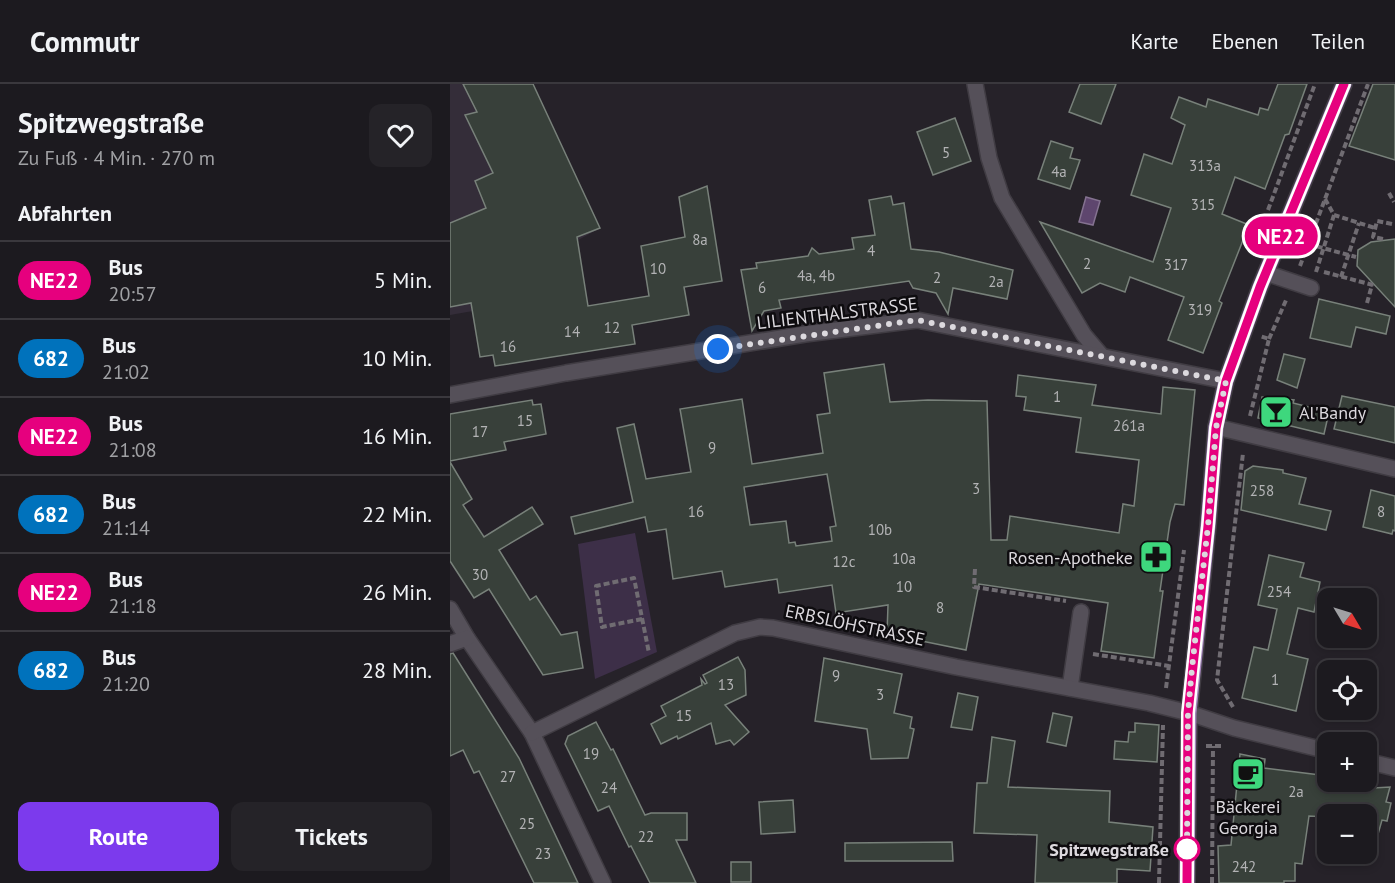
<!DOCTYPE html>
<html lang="de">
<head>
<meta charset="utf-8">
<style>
  :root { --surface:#1c1a1f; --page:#252328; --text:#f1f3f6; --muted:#a0a1a4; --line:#3a383d; --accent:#7c3aed }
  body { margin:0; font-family:"PT Sans",sans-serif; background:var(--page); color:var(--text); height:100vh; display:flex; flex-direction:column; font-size:22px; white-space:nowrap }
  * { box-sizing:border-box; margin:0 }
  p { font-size:20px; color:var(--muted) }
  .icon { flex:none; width:33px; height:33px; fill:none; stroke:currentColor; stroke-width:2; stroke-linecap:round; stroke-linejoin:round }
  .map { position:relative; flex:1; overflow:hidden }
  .drawer { display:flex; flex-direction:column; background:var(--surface); width:450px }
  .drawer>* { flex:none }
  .badge { padding:0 12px; border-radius:20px; font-size:21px; line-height:39px }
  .needle { width:39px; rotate:128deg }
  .buttons { position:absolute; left:867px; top:504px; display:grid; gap:12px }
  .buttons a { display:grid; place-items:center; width:60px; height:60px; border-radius:12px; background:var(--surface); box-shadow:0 3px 9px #0003,0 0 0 2px var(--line); font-size:30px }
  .you { position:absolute; width:30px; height:30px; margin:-15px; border:4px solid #fff; border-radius:50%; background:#1a73e8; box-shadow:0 0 0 9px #1a73e833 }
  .map>.badge { position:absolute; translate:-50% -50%; box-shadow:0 0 0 3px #fff }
  h2 { padding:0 18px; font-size:22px; line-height:54px }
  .round { display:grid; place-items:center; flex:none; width:63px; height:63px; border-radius:12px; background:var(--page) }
  .summary { display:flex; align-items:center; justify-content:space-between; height:102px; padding:0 18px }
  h1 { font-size:28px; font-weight:600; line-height:45px }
  .cta { display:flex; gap:12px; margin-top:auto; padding:12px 18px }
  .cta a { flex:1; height:69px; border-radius:12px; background:var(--accent); color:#fff; font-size:24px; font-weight:600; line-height:69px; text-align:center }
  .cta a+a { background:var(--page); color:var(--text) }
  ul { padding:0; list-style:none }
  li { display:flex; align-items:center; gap:18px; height:78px; padding:0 18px; border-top:2px solid var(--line) }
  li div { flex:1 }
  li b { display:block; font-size:22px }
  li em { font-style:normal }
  li .badge { min-width:66px; font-weight:700; text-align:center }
  header { display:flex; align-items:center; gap:36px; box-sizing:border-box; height:84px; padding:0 30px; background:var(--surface); border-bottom:2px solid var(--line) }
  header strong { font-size:28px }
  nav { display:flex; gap:33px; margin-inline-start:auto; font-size:21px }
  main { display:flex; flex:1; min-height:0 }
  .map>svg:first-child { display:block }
  .built { fill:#342d39 }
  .green { fill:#3d2f48 }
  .water { fill:#5e466e; stroke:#847290; stroke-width:1.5 }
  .building { fill:#38403a; stroke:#78817a; stroke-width:1.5; fill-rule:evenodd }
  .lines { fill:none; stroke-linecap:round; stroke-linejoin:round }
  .minor-casing { stroke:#403c43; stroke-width:18 }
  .major-casing { stroke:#403c43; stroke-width:18 }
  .path { stroke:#706c72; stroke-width:4; stroke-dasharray:6 3; stroke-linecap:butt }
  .minor { stroke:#555059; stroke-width:15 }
  .major { stroke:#a284b9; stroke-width:15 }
  .line-casing { stroke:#fff; stroke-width:14 }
  .line { stroke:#e6007e; stroke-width:9 }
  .walk { stroke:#dcd9de; stroke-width:6; stroke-dasharray:0 10.8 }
  .stop-dot { fill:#fff; stroke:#e6007e; stroke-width:3 }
  .labels { text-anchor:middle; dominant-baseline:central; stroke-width:5; stroke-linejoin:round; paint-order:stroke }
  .number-label { font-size:15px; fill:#b3b3b5 }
  .street-label { font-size:18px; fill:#dcd9de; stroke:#0e0c0f }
  .poi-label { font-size:18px; fill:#dcd9de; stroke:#0e0c0f; text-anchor:start }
  .stop-label { font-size:18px; font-weight:bold; fill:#dcd9de; stroke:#0e0c0f; text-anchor:end }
</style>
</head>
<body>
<header>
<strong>Commutr</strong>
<nav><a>Karte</a><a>Ebenen</a><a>Teilen</a></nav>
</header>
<main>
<section class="drawer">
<div class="summary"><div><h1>Spitzwegstraße</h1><p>Zu Fuß · 4 Min. · 270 m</p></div><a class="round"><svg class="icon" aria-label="heart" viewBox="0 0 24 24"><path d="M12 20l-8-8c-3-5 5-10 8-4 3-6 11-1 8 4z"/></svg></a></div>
<h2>Abfahrten</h2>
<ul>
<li><span class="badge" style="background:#e6007e;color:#fff">NE22</span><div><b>Bus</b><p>20:57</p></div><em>5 Min.</em></li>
<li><span class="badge" style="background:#0072bc;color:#fff">682</span><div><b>Bus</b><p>21:02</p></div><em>10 Min.</em></li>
<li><span class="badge" style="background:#e6007e;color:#fff">NE22</span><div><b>Bus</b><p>21:08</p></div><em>16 Min.</em></li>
<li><span class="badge" style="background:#0072bc;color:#fff">682</span><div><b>Bus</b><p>21:14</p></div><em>22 Min.</em></li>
<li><span class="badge" style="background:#e6007e;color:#fff">NE22</span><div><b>Bus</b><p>21:18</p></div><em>26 Min.</em></li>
<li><span class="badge" style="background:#0072bc;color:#fff">682</span><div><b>Bus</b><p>21:20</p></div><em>28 Min.</em></li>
</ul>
<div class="cta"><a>Route</a><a>Tickets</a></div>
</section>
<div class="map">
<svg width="945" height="799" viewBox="0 0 945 799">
  <rect width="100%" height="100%" fill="#262229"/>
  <path class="built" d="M 0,0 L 83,0 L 150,144 L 92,176 L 57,221 L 0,231 Z"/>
  <path class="green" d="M 185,449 L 207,568 L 145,595 L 128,460 Z"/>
  <path class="water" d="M 636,113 L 650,117 L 643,141 L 629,138 Z"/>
  <g class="building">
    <path d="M 13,0 L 83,0 L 150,144 L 127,153 L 138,222 L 199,212 L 191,162 L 235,153 L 229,113 L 257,102 L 272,197 L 234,203 L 239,231 L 182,241 L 185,260 L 45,282 L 43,271 L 30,273 L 21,219 L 0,223 L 0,139 L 36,124 L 25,97 L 43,89 L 15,31 L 27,28 Z"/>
    <path d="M 630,0 L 666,0 L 651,40 L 619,28 Z"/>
    <path d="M 828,0 L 857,0 L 839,50 L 835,51 L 815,105 L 785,93 L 772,130 L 799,141 L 769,217 L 772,219 L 753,269 L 718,256 L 734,213 L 680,193 L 675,208 L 650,199 L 632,209 L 590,138 L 703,178 L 721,124 L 681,111 L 694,70 L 722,80 L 735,41 L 721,34 L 729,13 L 756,23 L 758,15 L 808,31 L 810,24 L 818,26 Z"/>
    <path d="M 923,0 L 945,0 L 945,76 L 899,62 Z"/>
    <path d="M 505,34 L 521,77 L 483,91 L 467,48 Z"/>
    <path d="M 601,57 L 623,64 L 620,74 L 630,76 L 620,105 L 588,95 Z"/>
    <path d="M 441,112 L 443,121 L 454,119 L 461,165 L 489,168 L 563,186 L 557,215 L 503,204 L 498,230 L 486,209 L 463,204 L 459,197 L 329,216 L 331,224 L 314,227 L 302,247 L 291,186 L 307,184 L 306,179 L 358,172 L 362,164 L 369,170 L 404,165 L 402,154 L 425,151 L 419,116 Z"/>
    <path d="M 945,155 L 945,223 L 907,182 L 908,166 L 921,158 Z"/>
    <path d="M 869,215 L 940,232 L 936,250 L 906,243 L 901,263 L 860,254 Z"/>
    <path d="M 834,270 L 855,275 L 847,304 L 827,296 Z"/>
    <path d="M 434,280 L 440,318 L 478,316 L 537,317 L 541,456 L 557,456 L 560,432 L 669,449 L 673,420 L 684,422 L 689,376 L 626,368 L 631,334 L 574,326 L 576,313 L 566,312 L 568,291 L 646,301 L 642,321 L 711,330 L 713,303 L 745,306 L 734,421 L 725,420 L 720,438 L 710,507 L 713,507 L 704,574 L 651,567 L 658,519 L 529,500 L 516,566 L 437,550 L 438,521 L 386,529 L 382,501 L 329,509 L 327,495 L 275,503 L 272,487 L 223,495 L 216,445 L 198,448 L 195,433 L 125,450 L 121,433 L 183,418 L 167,344 L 184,340 L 196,395 L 241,388 L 230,325 L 292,315 L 302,380 L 373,369 L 367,331 L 380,329 L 374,289 ZM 377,390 L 386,442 L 380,443 L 382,457 L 346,462 L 345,458 L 339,459 L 336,437 L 300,441 L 294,403 Z"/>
    <path d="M 892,312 L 945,323 L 945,359 L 884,345 Z"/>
    <path d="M 812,313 L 844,316 L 843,319 L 879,328 L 874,350 L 808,334 Z"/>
    <path d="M 82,316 L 83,321 L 91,320 L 96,350 L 54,358 L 56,366 L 0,377 L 0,330 Z"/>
    <path d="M 0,378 L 22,415 L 13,421 L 34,453 L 82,423 L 93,440 L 49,466 L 80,516 L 86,512 L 111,551 L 127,548 L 133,584 L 93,591 L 39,505 L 24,514 L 0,477 Z"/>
    <path d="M 803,382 L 833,386 L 833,389 L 856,394 L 849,420 L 881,427 L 876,446 L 791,426 L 795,387 Z"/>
    <path d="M 921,406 L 945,412 L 945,447 L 943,446 L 942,450 L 913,443 Z"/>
    <path d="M 819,471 L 854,479 L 850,493 L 870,498 L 864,528 L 848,524 L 837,570 L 858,575 L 846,627 L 792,614 L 804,563 L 818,566 L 827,525 L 808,521 Z"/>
    <path d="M 3,569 L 69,674 L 128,799 L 84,799 L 29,687 L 24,689 L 13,666 L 0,672 L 0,570 Z"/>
    <path d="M 288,573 L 295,586 L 296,611 L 275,621 L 299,648 L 284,661 L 280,656 L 266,660 L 261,639 L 228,655 L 227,652 L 211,660 L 201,640 L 216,632 L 211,622 L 252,601 L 251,595 L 255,600 L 257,599 L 253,591 Z"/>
    <path d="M 374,574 L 452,590 L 444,629 L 462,633 L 460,644 L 464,645 L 458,674 L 421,675 L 417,645 L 365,637 Z"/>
    <path d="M 508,609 L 528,613 L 522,646 L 501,643 Z"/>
    <path d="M 603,629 L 622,633 L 616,662 L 597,658 Z"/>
    <path d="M 146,638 L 161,666 L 163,665 L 195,731 L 201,729 L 237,729 L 237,756 L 226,756 L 246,799 L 200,799 L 181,762 L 179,763 L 159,722 L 148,727 L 115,660 L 118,652 Z"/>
    <path d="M 685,639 L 709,641 L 707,678 L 664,675 L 665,657 L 678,658 L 679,648 L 685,648 Z"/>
    <path d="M 542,653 L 565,657 L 558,703 L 660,707 L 659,738 L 703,743 L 700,787 L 667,785 L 667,799 L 585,799 L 587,751 L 524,749 L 527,699 L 537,699 Z"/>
    <path d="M 790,670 L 815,675 L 814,684 L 878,692 L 878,698 L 897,698 L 923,704 L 940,703 L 936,718 L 941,719 L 937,737 L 932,736 L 923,768 L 916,767 L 916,730 L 878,730 L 878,733 L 859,732 L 852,780 L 845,779 L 845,797 L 834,797 L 834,799 L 769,799 L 768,762 L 781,761 Z"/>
    <path d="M 343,716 L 345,748 L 311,750 L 309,718 Z"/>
    <path d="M 502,758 L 503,777 L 395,777 L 395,759 Z"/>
    <rect x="281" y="778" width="20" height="20"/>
  </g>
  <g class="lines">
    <g class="minor-casing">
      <g id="minor">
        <path d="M 525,0 L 539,74 L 552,114 L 634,251 L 651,271"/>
        <path d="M 816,189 L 861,204"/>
        <path d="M 0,311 L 116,289 L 355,250 L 467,236 L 776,297"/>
        <path d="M 766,343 L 945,385"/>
        <path d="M 0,525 L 17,554 L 82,649 L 153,799"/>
        <path d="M 0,560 L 17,554"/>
        <path d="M 620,604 L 631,528"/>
        <path d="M 82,649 L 285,549 L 310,543 L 323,544 L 506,583 L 699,619 L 739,629 L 784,644 L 878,667"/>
        <path d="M 916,677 L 945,684"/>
      </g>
    </g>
    <g class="major-casing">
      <path id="major" d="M 737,799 L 739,629 L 758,442 L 766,343 L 776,297 L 810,203 L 894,0"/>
    </g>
    <g class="path">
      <path d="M 939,109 L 944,118"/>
      <path d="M 875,115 L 884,131 L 925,144"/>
      <path d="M 818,126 L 865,0"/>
      <path d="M 933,155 L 923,153 L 927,137 L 942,140"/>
      <path d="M 858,160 L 906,173"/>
      <path d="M 850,182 L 918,0"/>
      <path d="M 866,188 L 884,131"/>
      <path d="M 874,188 L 923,201"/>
      <path d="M 891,193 L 909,139"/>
      <path d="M 917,219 L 922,201"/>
      <path d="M 819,255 L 837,214"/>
      <path d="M 800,332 L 819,255 L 810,252"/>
      <path d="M 525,485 L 524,503 L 616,517"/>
      <path d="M 192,535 L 152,543 L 146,502 L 184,494 L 199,569"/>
      <path d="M 643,570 L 719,582"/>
      <path d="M 716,604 L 734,466"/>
      <path d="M 783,623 L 767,596 L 793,369"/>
      <path d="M 756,662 L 772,662"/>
      <path d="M 709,799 L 713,641"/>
      <path d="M 762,799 L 763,662"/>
    </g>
    <use href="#minor" class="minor"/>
    <use href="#major" class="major"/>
  </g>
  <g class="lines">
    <g class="line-casing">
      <path id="line" d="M 737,799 L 738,629 L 758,442 L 766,344 L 776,297 L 810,203 L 894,0"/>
    </g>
    <use href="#line" class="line"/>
    <path class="walk" d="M 268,265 L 467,236 L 776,297 L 766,344 L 758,442 L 742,584 L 738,629 L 737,765"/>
  </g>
  <defs>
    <g id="bar-square" transform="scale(1.725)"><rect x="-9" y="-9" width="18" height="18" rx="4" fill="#3ed77d" stroke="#0e0c0f"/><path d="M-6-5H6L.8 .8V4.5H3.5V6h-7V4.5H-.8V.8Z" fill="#111"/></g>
    <g id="pharmacy-square" transform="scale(1.725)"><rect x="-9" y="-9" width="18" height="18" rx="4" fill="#3ed77d" stroke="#0e0c0f"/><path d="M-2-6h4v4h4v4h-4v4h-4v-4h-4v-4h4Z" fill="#111"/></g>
    <g id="cafe-square" transform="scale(1.725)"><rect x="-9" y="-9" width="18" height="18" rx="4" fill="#3ed77d" stroke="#0e0c0f"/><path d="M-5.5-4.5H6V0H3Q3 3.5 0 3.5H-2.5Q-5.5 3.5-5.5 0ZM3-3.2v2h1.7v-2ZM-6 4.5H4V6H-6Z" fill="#111"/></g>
  </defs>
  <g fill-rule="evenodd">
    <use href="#bar-square" x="826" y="328"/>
    <use href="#pharmacy-square" x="706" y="473"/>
    <use href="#cafe-square" x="798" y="690"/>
  </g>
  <circle class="stop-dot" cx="737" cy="765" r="12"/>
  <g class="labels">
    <g class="number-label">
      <text x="496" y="68">5</text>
      <text x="755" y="81">313a</text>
      <text x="609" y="87">4a</text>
      <text x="753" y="120">315</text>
      <text x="250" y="155">8a</text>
      <text x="421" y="166">4</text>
      <text x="637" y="179">2</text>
      <text x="726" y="180">317</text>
      <text x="208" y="184">10</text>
      <text x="366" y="191">4a, 4b</text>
      <text x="487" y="193">2</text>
      <text x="546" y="197">2a</text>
      <text x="312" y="203">6</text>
      <text x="750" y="225">319</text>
      <text x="162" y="243">12</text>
      <text x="122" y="247">14</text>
      <text x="58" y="262">16</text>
      <text x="607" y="312">1</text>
      <text x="75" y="336">15</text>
      <text x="679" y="341">261a</text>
      <text x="30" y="347">17</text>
      <text x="262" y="363">9</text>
      <text x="526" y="404">3</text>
      <text x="812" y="406">258</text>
      <text x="246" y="427">16</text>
      <text x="931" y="427">8</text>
      <text x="430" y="445">10b</text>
      <text x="454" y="474">10a</text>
      <text x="394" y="477">12c</text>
      <text x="30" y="490">30</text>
      <text x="454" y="502">10</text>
      <text x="829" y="507">254</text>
      <text x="490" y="523">8</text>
      <text x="386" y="591">9</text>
      <text x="825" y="595">1</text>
      <text x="276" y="600">13</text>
      <text x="430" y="610">3</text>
      <text x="234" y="631">15</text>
      <text x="141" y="669">19</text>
      <text x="58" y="692">27</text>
      <text x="159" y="703">24</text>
      <text x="846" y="707">2a</text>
      <text x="77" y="739">25</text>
      <text x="196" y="752">22</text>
      <text x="93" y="769">23</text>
      <text x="794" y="782">242</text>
    </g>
    <g class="street-label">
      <text transform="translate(387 229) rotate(-7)">LILIENTHALSTRASSE</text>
      <text transform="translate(405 541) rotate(12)">ERBSLÖHSTRASSE</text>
    </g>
    <g class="poi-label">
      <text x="849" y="328">Al'Bandy</text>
      <text x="683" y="473" text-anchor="end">Rosen-Apotheke</text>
      <text x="798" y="722" text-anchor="middle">Bäckerei<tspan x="798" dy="21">Georgia</tspan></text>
    </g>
    <g class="stop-label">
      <text x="719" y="765">Spitzwegstraße</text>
    </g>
  </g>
</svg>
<div class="buttons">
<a><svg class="needle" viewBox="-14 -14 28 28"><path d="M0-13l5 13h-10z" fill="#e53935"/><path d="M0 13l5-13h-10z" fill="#a0a1a4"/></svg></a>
<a><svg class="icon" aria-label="locate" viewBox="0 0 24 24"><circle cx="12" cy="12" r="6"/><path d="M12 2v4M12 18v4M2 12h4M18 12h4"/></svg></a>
<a>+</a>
<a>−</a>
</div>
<div class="you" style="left:268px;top:265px"></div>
<b class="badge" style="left:831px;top:152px;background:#e6007e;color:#fff">NE22</b>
</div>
</main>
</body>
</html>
